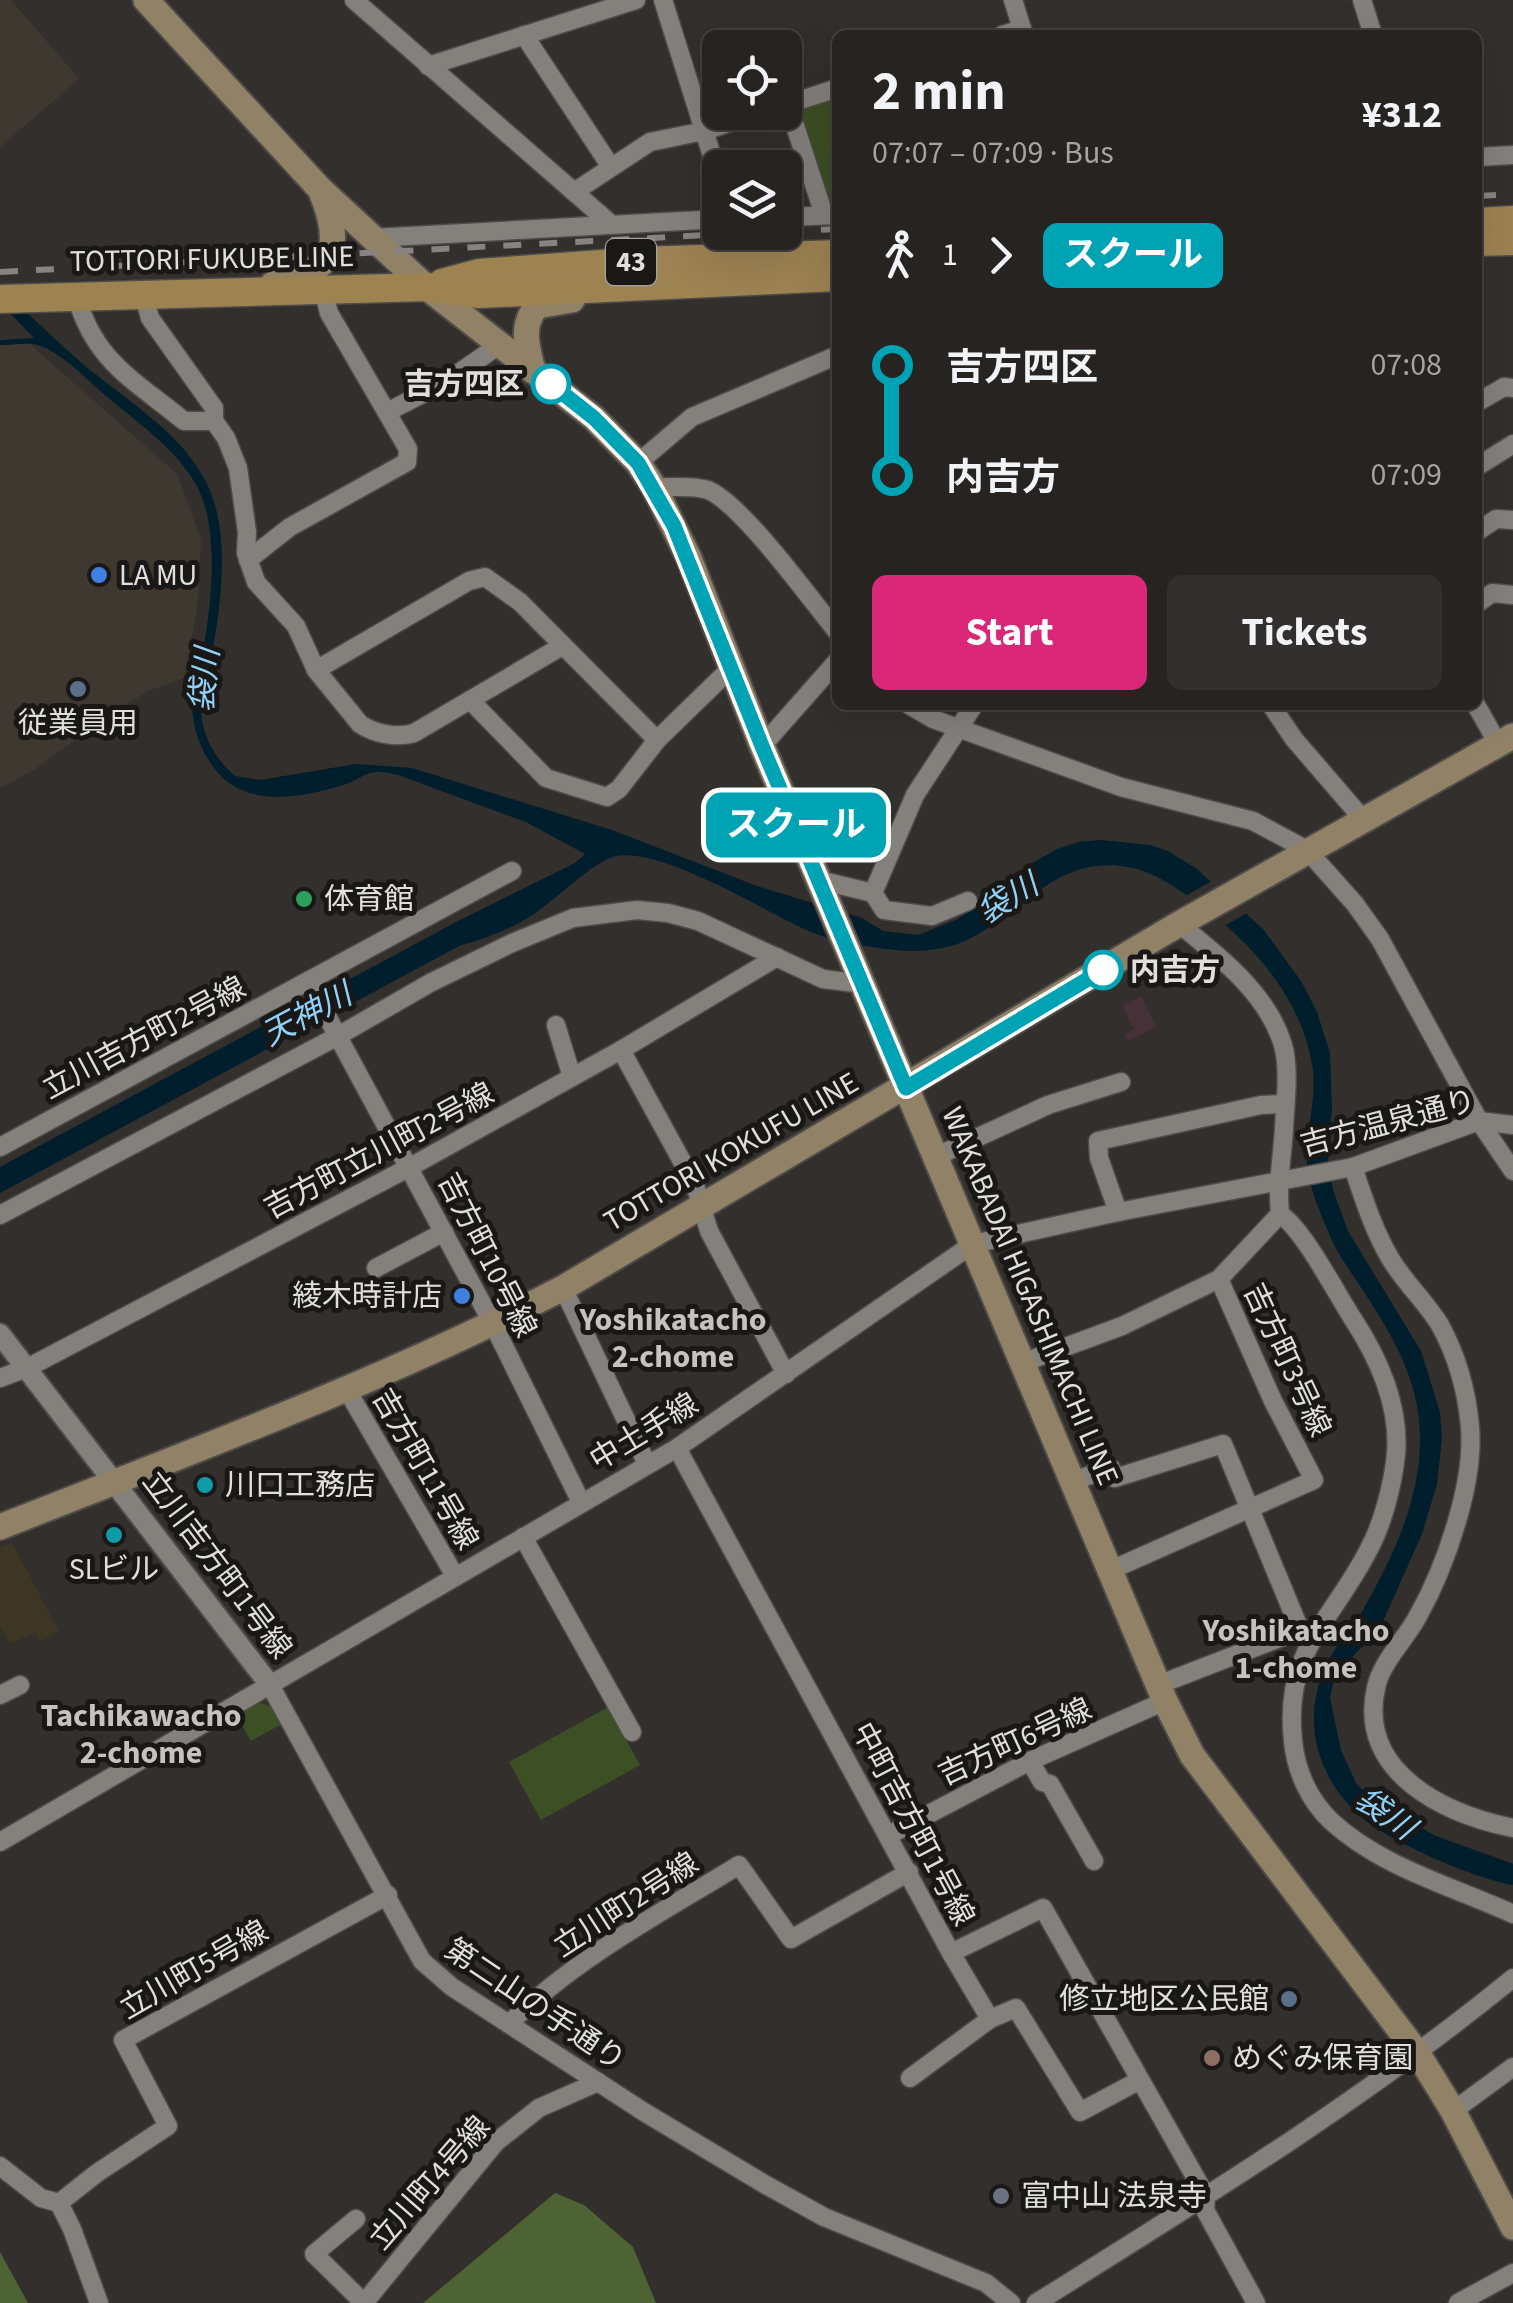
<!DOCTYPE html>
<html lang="en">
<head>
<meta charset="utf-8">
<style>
  :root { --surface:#262321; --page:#322f2e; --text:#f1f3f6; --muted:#a4a4a5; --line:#42403f; --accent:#db2777 }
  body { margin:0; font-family:"Source Sans 3","Noto Sans JP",sans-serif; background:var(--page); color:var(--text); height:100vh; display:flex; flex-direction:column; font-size:38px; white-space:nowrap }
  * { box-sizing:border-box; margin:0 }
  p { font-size:32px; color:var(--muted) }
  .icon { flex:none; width:55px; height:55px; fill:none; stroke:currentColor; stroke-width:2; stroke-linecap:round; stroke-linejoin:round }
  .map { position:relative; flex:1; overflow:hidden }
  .sheet { position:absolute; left:832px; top:30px; width:650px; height:680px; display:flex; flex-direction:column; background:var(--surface); border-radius:15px; box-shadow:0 10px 40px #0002,0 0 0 2px var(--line) }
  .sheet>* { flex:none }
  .badge { padding:0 20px; border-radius:15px; font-size:35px; line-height:65px }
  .controls { position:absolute; left:702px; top:30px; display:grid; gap:20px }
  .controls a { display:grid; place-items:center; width:100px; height:100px; border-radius:15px; background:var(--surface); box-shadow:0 10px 40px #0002,0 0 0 2px var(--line); font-size:50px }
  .map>.badge { position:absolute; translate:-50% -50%; box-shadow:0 0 0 5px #fff }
  .legs { display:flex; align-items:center; gap:15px; height:110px; padding:0 40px; font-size:32px }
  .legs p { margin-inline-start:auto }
  .overview { display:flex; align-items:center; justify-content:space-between; height:170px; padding:0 40px }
  h1 { font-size:55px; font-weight:700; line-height:75px }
  .primary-button { display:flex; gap:20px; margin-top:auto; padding:20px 40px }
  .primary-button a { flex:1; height:115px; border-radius:15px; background:var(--accent); color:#fff; font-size:40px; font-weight:700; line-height:115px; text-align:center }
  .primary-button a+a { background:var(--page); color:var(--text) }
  ul { padding:0 40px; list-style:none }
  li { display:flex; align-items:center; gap:35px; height:110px; font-size:38px }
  li i { display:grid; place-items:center; width:15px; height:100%; margin:0 12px; background:currentColor }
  li i::after { content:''; width:25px; height:25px; margin:-12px; border:8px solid; border-radius:50%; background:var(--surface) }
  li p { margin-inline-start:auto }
  li:first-child i { background:linear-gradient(#0000 50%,currentColor 0) }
  li:last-child i { background:linear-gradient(currentColor 50%,#0000 0) }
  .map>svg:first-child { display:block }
  .built { fill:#3f3831 }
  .industrial { fill:#3e3625 }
  .medical { fill:#453137 }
  .green { fill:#3d4f25 }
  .forest { fill:#4e6333 }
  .water { fill:#011e2d }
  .pier { fill:#322f2c }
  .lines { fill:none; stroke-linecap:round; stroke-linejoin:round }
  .minor-casing { stroke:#4e4b48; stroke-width:21 }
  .tertiary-casing { stroke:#4e4b48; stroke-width:24 }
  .secondary-casing { stroke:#4e4b48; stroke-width:29 }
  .primary-casing { stroke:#4e4b48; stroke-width:31 }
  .minor { stroke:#84817d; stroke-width:18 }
  .tertiary { stroke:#84817d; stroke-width:20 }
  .secondary { stroke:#908167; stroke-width:25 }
  .primary { stroke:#9d8252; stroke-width:28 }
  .rail { stroke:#868381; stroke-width:6; stroke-dasharray:18 18; stroke-linecap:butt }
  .line-1-casing { stroke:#fff; stroke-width:22 }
  .line-1 { stroke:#00a3b4; stroke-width:15 }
  .stop-1-dot { fill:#fff; stroke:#00a3b4; stroke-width:5 }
  .shop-dot { fill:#3f7fe0; stroke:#191816; stroke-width:4 }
  .service-dot { fill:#5c6f8a; stroke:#191816; stroke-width:4 }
  .leisure-dot { fill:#2e9e5b; stroke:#191816; stroke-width:4 }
  .culture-dot { fill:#0f9aa8; stroke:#191816; stroke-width:4 }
  .education-dot { fill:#8d6e63; stroke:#191816; stroke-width:4 }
  .worship-dot { fill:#6b7280; stroke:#191816; stroke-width:4 }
  .labels { text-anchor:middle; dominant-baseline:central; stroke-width:10; stroke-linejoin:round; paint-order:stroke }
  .shield { fill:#191816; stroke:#a5a3a1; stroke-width:2.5 }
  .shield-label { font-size:28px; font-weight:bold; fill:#e1dfdd }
  .street-label { font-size:30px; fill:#e1dfdd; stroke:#191816 }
  .stop-label { font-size:30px; font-weight:bold; fill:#e1dfdd; stroke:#191816; text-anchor:end }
  .poi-label { font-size:30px; fill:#e1dfdd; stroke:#191816; text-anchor:start }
  .water-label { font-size:32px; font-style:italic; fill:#90d1f7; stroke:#191816 }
  .neighbourhood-label { font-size:32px; font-weight:bold; fill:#c6c2be; stroke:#191816 }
</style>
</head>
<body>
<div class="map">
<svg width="1513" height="2303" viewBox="0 0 1513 2303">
  <rect width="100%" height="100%" fill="#322f2c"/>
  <g class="built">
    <path d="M 0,0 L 11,0 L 79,79 L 0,147 Z"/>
    <path d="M 0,339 L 24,339 L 177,474 L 201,540 L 197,610 L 184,678 L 148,691 L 106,717 L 34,770 L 0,788 Z"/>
  </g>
  <path class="industrial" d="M 12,1543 L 59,1631 L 40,1642 L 35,1632 L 10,1644 L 0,1626 L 0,1548 Z"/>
  <path class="medical" d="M 1141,996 L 1157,1027 L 1128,1041 L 1124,1034 L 1134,1029 L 1122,1005 Z"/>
  <g class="green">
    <path d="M 837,98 L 837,206 L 827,206 L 797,111 Z"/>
    <path d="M 258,1702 L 273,1707 L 282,1724 L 251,1741 L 236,1715 Z"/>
    <path d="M 608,1707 L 640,1765 L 541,1820 L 509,1762 Z"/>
  </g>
  <g class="forest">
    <path d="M 555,2193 L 584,2205 L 633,2247 L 656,2303 L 423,2303 Z"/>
    <path d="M 0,2252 L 28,2303 L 0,2303 Z"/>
  </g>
  <path class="water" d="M 0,287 C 28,313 55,340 84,365 C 126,400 184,434 208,486 C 231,536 221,606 211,659 C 208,675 200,694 201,711 C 202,736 216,760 235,776 L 260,780 L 356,764 L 412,768 L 612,830 L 757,886 L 862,918 L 883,931 L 918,935 L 958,919 L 1031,864 L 1055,850 L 1078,842 L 1101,840 L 1150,845 L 1168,851 L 1197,869 L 1263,929 L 1301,981 L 1317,1012 L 1330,1053 L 1332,1108 L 1328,1157 L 1333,1190 L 1348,1231 L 1421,1351 L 1440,1412 L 1442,1438 L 1437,1484 L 1422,1534 L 1380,1628 L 1335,1675 L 1330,1698 L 1341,1750 L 1357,1785 L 1379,1804 L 1436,1836 L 1513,1864 L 1513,1885 C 1478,1880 1394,1843 1366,1821 C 1313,1778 1297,1711 1334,1651 C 1343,1636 1355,1624 1363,1610 C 1392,1559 1420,1500 1420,1440 C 1421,1380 1390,1331 1358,1283 C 1347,1266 1335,1250 1328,1231 C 1319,1210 1309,1187 1307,1164 C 1305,1130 1318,1098 1312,1064 C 1300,993 1247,938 1191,898 C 1171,885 1153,871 1128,867 C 1056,855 1026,911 969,939 C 952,948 929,951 910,951 C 884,950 835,942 811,932 C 765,912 665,848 616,856 C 595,860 555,900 534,914 C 513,928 486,939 461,945 L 0,1193 L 0,1167 L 460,920 L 575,863 L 585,854 L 526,822 L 398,775 C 391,774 382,771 375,772 C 364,773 356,781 346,784 C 302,798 241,810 212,765 C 200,748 193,728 192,707 C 205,647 228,536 194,481 C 172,446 137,422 106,396 C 86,379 64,354 38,345 C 27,342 12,345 0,345 L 0,340 L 34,338 L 0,303 Z"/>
  <path class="pier" d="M 1215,879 L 1252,910 L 1223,927 L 1182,898 Z"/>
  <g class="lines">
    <g class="minor-casing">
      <g id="minor">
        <path d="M 354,0 L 612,225"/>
        <path d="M 663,0 L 720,181"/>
        <path d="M 1013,0 L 1024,35"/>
        <path d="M 1362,0 L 1373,35"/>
        <path d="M 524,35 L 611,167"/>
        <path d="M 1002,35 L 1022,29"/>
        <path d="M 428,66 L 636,0"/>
        <path d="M 788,104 L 824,215"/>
        <path d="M 785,105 L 838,88"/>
        <path d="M 1478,157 L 1513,155"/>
        <path d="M 574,192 L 650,142 L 704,131 L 762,112"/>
        <path d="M 785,217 L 838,215"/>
        <path d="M 734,232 L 739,258"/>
        <path d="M 372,238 L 720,219"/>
        <path d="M 143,293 L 150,318 L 214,408 L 214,421 L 226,438 L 238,468 L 247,532 L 246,553 L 256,582 L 296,626 L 316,670 L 360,724 C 375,734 396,738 414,733 L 562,646"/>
        <path d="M 76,295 C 94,361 134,380 184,421 L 214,421"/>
        <path d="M 1478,402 L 1504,387 L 1513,388"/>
        <path d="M 387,412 L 446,382 L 499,345"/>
        <path d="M 638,463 L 692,417 L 838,355"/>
        <path d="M 1478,466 L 1513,444"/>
        <path d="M 654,487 C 669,488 693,485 708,490 C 742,504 812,601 838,633"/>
        <path d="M 1478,531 L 1496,519 L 1513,520"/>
        <path d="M 248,560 L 290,527 L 407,462 L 408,449 L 329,313 L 323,290"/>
        <path d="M 1478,603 L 1492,593 L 1513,595"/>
        <path d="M 316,670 L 469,581 L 485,577 L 520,602 L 657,740"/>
        <path d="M 470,700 L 546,778 L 607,797 L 619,789 L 657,740 L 731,668"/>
        <path d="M 909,705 L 933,719 L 1121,787 L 1253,821 L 1307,850 L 1355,904 L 1380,939 L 1479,1121 L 1513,1171"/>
        <path d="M 1271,705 L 1294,739 L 1362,818"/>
        <path d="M 1476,705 L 1497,742"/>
        <path d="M 762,746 L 838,660"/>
        <path d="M 819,880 L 873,893 L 915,795 L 974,705"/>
        <path d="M 873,893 L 884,910 L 932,916 L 968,901"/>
        <path d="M 308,981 L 512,871"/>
        <path d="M 556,1025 L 572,1077"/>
        <path d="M 621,1050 L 695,1185 L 709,1231 L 786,1374"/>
        <path d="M 0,1147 L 308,981 L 493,1324 L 581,1502"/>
        <path d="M 935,1157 L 1048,1105 L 1121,1082"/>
        <path d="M 1353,1167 C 1364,1199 1373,1229 1390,1258 C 1404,1282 1426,1302 1440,1325 C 1457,1356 1467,1393 1470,1427 C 1475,1483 1445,1568 1418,1616 C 1406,1639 1381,1662 1376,1688 C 1357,1773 1445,1814 1513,1828"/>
        <path d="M 1118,1212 L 1099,1158 L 1098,1141 L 1261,1105 L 1284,1104"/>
        <path d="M 1280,1214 C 1304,1230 1336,1293 1353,1319 C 1379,1359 1400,1406 1396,1454 C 1393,1484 1383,1523 1369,1549 C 1332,1622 1283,1650 1293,1741 C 1296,1771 1309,1800 1331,1821 C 1382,1868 1452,1886 1513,1914"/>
        <path d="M 0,1215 L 338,1036 L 430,983 L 512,943 L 573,918 L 637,910 L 668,913 L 698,921 L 823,979 L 863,984"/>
        <path d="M 376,1268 L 444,1232"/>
        <path d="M 563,1288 L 647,1464"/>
        <path d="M 1022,1363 L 1122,1326 L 1219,1279 L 1280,1214 C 1277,1184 1282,1159 1284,1129 C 1285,1104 1290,1070 1283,1045 C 1268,994 1219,956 1179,924"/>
        <path d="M 0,1378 L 27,1368 L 410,1167 L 621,1050 L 777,957"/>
        <path d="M 347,1390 L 455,1576"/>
        <path d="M 677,1448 L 951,1953 L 1043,1908 L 1206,2196 L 1205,2210 L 1256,2303"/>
        <path d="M 1073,1481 L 1111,1468 L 1115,1478 L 1223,1444 L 1300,1630 L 1158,1685"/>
        <path d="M 523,1537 L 632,1732"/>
        <path d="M 1111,1570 L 1314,1480 L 1273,1401 L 1219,1279"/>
        <path d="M 270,1685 L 422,1961 L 452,1987 L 644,2112 L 766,2185 L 824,2217 L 986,2283 L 1011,2303"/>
        <path d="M 0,1695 L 20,1685"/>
        <path d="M 1030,1761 L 1042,1782 L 1050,1784 L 1094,1861"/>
        <path d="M 889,1835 L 1030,1761 L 1165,1701"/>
        <path d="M 0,1842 L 677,1448 L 973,1244 L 1118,1212 L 1353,1167 L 1479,1121 L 1513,1125"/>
        <path d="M 951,1953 L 990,2019 L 1016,2008 L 1080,2112 L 1140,2080"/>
        <path d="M 509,2024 C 575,1958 661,1913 739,1865 L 791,1939 L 909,1872"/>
        <path d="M 910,2078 L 990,2019"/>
        <path d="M 1453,2111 L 1513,2067"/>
        <path d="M 0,2166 L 41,2198 L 59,2203 L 72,2229 L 99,2303"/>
        <path d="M 59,2203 L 97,2173 L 168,2126 L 123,2040 L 388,1895"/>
        <path d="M 356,2219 L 314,2254 L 364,2303"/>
        <path d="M 364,2303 L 496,2142 L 539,2108 L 598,2082"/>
        <path d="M 1036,2303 C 1199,2201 1364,2100 1513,1978"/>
        <path d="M 1458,2303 L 1513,2273"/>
      </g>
    </g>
    <g class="tertiary-casing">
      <path id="tertiary" d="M 0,1334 L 270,1685"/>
    </g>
    <g class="secondary-casing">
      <g id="secondary">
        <path d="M 146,0 L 320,189 L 426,287 L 594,418 L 638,463 L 654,487 L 689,558 L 762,746 L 1165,1701 L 1192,1755 L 1418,2054 L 1453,2111 L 1513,2227"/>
        <path d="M 273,284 C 331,271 345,252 322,194"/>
        <path d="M 533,371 C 527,347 520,326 537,306 L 572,300"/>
        <path d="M 0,1527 C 190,1452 381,1382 563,1288 L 1179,924 L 1513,736"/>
      </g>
    </g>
    <g class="primary-casing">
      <g id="primary">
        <path d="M 1478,222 L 1513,220"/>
        <path d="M 1478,242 L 1513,241"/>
        <path d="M 442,283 L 479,273 L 642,261 L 838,254"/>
        <path d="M 0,299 L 426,287 L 479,294 L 838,277"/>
      </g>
    </g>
    <use href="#minor" class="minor"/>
    <use href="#tertiary" class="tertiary"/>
    <use href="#secondary" class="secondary"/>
    <use href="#primary" class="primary"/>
    <g class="rail">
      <path d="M 1478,196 L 1513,194"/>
      <path d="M 785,231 L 838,229"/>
      <path d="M 0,272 L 765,232"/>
    </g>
  </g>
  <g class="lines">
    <g class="line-1-casing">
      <path id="line-1" d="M 551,384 L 594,418 L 638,463 L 674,526 L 762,746 L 906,1088 L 1103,970"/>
    </g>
    <use href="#line-1" class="line-1"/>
  </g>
  <g class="stop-1-dot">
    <circle cx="551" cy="384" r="18"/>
    <circle cx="1103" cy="970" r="18"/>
  </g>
  <g class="shop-dot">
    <circle cx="99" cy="575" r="10"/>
    <circle cx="462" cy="1296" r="10"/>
  </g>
  <g class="service-dot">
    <circle cx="78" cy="689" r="10"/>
    <circle cx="1289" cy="1999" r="10"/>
  </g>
  <circle class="leisure-dot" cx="304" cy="899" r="10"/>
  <g class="culture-dot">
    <circle cx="205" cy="1485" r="10"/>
    <circle cx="114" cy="1535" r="10"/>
  </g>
  <circle class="education-dot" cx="1212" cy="2058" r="10"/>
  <circle class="worship-dot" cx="1001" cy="2196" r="10"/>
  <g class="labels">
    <rect class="shield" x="606" y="239" width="50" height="46" rx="8"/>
    <g class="shield-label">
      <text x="631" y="262">43</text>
    </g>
    <g class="street-label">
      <text transform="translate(212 259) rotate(-1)">TOTTORI FUKUBE LINE</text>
      <text transform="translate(144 1038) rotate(-28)">立川吉方町2号線</text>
      <text transform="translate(1388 1123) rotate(-15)">吉方温泉通り</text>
      <text transform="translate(379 1151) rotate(-28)">吉方町立川町2号線</text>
      <text transform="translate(731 1152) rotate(-30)">TOTTORI KOKUFU LINE</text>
      <text transform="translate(487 1255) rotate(63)">吉方町10号線</text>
      <text transform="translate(1030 1296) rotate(67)">WAKABADAI HIGASHIMACHI LINE</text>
      <text transform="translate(1287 1360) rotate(65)">吉方町3号線</text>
      <text transform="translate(644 1432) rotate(-31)">中土手線</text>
      <text transform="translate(425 1469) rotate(60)">吉方町11号線</text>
      <text transform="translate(217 1565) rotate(53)">立川吉方町1号線</text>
      <text transform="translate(1015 1742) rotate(-25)">吉方町6号線</text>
      <text transform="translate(913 1824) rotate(62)">中町吉方町1号線</text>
      <text transform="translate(626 1905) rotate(-33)">立川町2号線</text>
      <text transform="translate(194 1970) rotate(-30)">立川町5号線</text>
      <text transform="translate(535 2005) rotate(34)">第二山の手通り</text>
      <text transform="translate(430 2183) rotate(-49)">立川町4号線</text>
    </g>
    <g class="stop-label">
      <text x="524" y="384">吉方四区</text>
      <text x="1130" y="970" text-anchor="start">内吉方</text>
    </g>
    <g class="poi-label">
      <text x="119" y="575">LA MU</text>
      <text x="78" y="723" text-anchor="middle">従業員用</text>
      <text x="324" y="899">体育館</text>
      <text x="442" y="1296" text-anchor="end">綾木時計店</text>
      <text x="225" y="1485">川口工務店</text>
      <text x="114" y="1569" text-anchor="middle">SLビル</text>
      <text x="1269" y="1999" text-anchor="end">修立地区公民館</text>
      <text x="1232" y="2058">めぐみ保育園</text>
      <text x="1021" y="2196">富中山 法泉寺</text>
    </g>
    <g class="water-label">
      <text transform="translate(205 680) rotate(-84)">袋川</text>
      <text transform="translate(1008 899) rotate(-31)">袋川</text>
      <text transform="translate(307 1015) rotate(-28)">天神川</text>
      <text transform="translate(1385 1814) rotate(35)">袋川</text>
    </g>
    <g class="neighbourhood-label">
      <text x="673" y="1320">Yoshikatacho<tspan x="673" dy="37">2-chome</tspan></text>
      <text x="1296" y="1631">Yoshikatacho<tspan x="1296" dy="37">1-chome</tspan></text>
      <text x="141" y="1716">Tachikawacho<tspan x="141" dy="37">2-chome</tspan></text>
    </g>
  </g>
</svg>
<div class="controls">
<a><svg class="icon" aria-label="locate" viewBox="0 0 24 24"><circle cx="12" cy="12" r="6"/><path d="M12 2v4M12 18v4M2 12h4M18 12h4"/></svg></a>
<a><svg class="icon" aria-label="layers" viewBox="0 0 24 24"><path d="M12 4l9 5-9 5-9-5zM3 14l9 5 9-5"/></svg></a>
</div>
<b class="badge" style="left:796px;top:825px;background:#00a3b4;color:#fff">スクール</b>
<section class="sheet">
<div class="overview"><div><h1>2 min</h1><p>07:07 – 07:09 · Bus</p></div><b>¥312</b></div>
<div class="legs"><svg class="icon" aria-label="walk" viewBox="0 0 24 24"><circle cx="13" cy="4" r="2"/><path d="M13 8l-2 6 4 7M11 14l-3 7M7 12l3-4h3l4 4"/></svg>1<svg class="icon" aria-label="forward" viewBox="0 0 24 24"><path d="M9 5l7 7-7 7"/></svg><b class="badge" style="background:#00a3b4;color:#fff">スクール</b></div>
<ul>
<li><i style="color:#00a3b4"></i><b>吉方四区</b><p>07:08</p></li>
<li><i style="color:#00a3b4"></i><b>内吉方</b><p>07:09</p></li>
</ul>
<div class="primary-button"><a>Start</a><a>Tickets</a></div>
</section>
</div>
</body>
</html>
